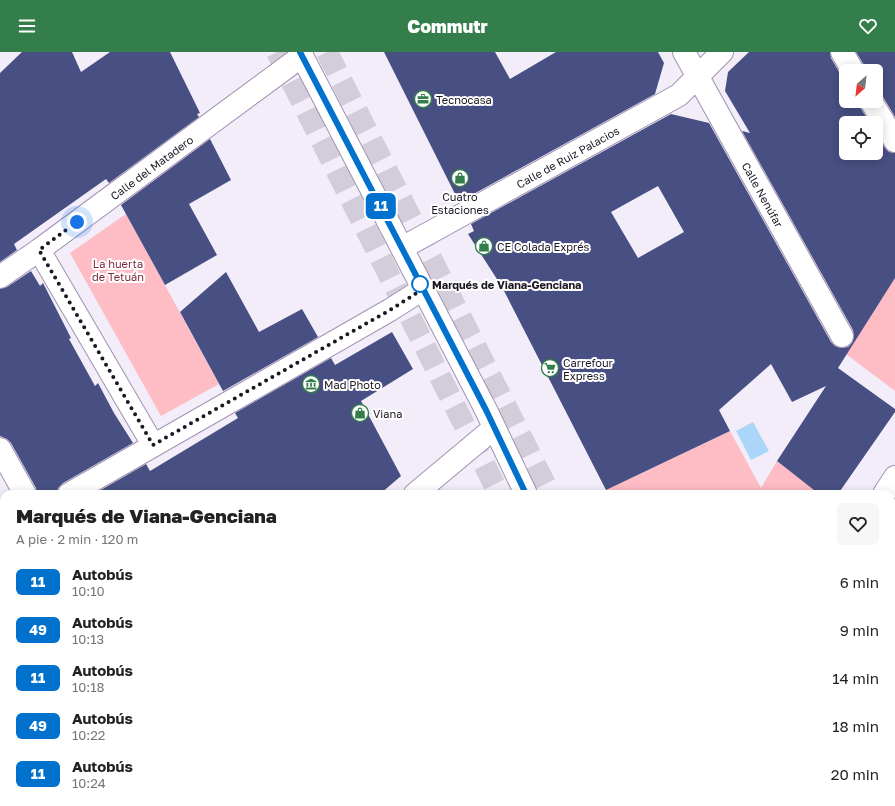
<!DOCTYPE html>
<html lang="es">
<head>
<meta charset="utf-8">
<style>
  :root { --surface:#fff; --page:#f6f6f6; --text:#222; --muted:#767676; --accent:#347e4b }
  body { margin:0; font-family:"Golos Text",sans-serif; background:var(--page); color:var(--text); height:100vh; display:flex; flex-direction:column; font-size:15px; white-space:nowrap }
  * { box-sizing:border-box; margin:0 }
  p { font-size:13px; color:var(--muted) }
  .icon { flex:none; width:22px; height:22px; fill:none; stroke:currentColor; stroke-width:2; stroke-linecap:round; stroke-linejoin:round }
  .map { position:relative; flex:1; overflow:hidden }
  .details { position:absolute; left:0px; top:438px; width:895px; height:316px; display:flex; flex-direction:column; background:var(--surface); border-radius:12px 12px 0 0; box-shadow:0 2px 10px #0003 }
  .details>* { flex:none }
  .badge { padding:0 8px; border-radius:6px; font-size:14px; line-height:26px }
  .needle { width:26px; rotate:208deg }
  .fabs { position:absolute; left:839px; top:12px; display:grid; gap:8px }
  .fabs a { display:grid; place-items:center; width:44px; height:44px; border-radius:6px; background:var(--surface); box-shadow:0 2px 10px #0003; font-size:20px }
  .you { position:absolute; width:20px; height:20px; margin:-10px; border:3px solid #fff; border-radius:50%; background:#1a73e8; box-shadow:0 0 0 6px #1a73e833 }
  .map>.badge { position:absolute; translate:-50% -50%; box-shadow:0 0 0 2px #fff }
  .round { display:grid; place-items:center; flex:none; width:42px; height:42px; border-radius:6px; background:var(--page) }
  .headline { display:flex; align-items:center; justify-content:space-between; height:68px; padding:0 16px }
  h1 { font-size:19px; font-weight:800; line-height:30px }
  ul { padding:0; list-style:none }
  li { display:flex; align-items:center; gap:12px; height:48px; padding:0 16px }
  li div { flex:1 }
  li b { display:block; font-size:15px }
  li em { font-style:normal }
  li .badge { min-width:44px; font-weight:700; text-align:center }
  header { display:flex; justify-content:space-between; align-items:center; height:52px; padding:0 16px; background:var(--accent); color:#fff; font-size:18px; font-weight:800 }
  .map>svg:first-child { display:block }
  .green { fill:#febcc5 }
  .water { fill:#acd6f9 }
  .building { fill:#485083; fill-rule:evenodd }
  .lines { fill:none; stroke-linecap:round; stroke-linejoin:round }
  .secondary-tunnel { stroke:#d3cdda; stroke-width:22; stroke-dasharray:22 11; stroke-linecap:butt }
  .minor-casing { stroke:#a192b1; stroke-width:24 }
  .tertiary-casing { stroke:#a192b1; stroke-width:24 }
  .minor { stroke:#fff; stroke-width:22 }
  .tertiary { stroke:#fff; stroke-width:22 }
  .line-casing { stroke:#fff; stroke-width:9 }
  .line { stroke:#0072ce; stroke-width:6 }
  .walk { stroke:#1c1722; stroke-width:4; stroke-dasharray:0 7.2 }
  .stop-dot { fill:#fff; stroke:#0072ce; stroke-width:2 }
  .labels { text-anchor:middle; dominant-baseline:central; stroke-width:4; stroke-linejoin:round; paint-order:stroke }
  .poi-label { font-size:11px; fill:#1c1722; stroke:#fff; text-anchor:start }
  .street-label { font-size:11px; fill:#1c1722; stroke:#fff }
  .park-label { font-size:11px; fill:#7d2c3f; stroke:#fff }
  .stop-label { font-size:11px; font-weight:bold; fill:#1c1722; stroke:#fff; text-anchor:start }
</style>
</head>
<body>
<header><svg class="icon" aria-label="menu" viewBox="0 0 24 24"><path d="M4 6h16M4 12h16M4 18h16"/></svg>Commutr<svg class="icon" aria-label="heart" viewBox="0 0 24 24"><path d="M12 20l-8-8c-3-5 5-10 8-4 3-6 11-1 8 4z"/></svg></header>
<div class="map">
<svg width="895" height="754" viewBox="0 0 895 754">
  <rect width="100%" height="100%" fill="#f3edfa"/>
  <g class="green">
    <path d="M 126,162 L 219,332 L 161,364 L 70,201 Z"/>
    <path d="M 895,226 L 895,339 L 846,302 Z"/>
    <path d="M 730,379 L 761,436 L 777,409 L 819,442 L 609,442 L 606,438 Z"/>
  </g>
  <path class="water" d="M 753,370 L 769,399 L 751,408 L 736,379 Z"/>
  <g class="building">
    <path d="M 22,0 L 72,0 L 81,20 L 110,0 L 170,0 L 200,61 L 197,62 L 199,65 L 109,131 L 106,127 L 14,192 L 17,198 L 0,210 L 0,21 Z"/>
    <path d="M 384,0 L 495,0 L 510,27 L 556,0 L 658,0 L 664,11 L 655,42 L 459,150 Z"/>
    <path d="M 749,0 L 830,0 L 831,6 L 842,25 L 846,29 L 846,49 L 859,49 L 860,55 L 870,71 L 846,71 L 846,101 L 876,101 L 876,82 L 885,96 L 889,100 L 895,101 L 895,226 L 838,316 L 895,357 L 895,360 L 838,442 L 819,442 L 777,409 L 826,334 L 792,350 L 771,312 L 719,358 L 730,379 L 606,438 L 502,235 L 468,182 L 474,179 L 471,172 L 671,62 L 709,71 L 831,290 L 835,294 L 841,296 L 848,295 L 852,291 L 854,285 L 853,278 L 742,79 L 750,81 L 725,39 L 728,20 ZM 658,134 L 684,180 L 638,206 L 611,160 Z"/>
    <path d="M 856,0 L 895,0 L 895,65 L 882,43 L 876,38 L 876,19 L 865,19 L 864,13 Z"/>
    <path d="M 210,87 L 231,128 L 189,152 L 217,203 L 165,233 L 121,153 Z"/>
    <path d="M 31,219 L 40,234 L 43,231 L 71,286 L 69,287 L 95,334 L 98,331 L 114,361 L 133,391 L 63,431 L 58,436 L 57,442 L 37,442 L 36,436 L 11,391 L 7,387 L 0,384 L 0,237 L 7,235 Z"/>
    <path d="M 226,220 L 259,280 L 302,257 L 318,285 L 223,339 L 180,260 Z"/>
    <path d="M 392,280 L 413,317 L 361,349 L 401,424 L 380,442 L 94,442 L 146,412 L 150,419 L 238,366 L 235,361 L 331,306 L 335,313 Z"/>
  </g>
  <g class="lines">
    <g class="secondary-tunnel">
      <path d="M 277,0 L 499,442"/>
      <path d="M 327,0 L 550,442"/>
      <path d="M 730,750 L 733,754"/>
      <path d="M 788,750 L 791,754"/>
    </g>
    <g class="minor-casing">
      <g id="minor">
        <path id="s1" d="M 684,0 L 842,284"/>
        <path d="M 842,0 L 853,19"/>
        <path d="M 871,49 L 895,89"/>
        <path id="s2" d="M 402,196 L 679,43 L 722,0"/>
        <path d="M 39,198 L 153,393"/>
        <path id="s3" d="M 0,225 L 39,198 L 302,4"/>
        <path d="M 0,397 L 25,442"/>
        <path d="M 69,442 L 390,258 L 423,237"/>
        <path d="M 415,442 L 494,376"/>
        <path d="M 884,442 L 895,425"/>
        <path d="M 0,467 L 4,470"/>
        <path d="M 72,754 L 75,750"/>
        <path d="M 259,754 L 264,750"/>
        <path d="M 570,754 L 575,750"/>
      </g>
    </g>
    <g class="tertiary-casing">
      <g id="tertiary">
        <path d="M 300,0 L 486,358 L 526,442"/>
        <path d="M 755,750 L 758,754"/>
      </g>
    </g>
    <use href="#minor" class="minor"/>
    <use href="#tertiary" class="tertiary"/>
  </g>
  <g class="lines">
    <g class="line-casing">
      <path id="line" d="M 300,0 L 486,358 L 526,442"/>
    </g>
    <use href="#line" class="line"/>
    <path class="walk" d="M 77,170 L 39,198 L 153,393 L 390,258 L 423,237 L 420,232"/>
  </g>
  <defs>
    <g id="office-ring" transform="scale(0.9)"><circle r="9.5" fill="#fff" stroke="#347e4b" stroke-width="1.5"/><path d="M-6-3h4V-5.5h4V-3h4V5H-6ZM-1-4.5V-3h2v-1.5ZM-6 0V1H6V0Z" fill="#347e4b"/></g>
    <g id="shop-ring" transform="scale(0.9)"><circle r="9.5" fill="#fff" stroke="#347e4b" stroke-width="1.5"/><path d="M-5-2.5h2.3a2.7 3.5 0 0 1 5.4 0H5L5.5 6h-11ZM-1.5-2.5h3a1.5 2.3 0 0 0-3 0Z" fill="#347e4b"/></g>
    <g id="supermarket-ring" transform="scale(0.9)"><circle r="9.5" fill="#fff" stroke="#347e4b" stroke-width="1.5"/><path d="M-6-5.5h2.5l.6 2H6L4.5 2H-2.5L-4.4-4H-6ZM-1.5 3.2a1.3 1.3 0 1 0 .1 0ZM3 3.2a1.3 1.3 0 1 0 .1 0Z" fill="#347e4b"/></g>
    <g id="museum-ring" transform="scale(0.9)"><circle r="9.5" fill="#fff" stroke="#347e4b" stroke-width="1.5"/><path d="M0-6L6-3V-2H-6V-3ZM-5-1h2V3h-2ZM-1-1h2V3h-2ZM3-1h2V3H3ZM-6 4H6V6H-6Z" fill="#347e4b"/></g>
  </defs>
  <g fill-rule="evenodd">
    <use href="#office-ring" x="423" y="47"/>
    <use href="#shop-ring" x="460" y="126"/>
    <use href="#shop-ring" x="484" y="194"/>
    <use href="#supermarket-ring" x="550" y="316"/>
    <use href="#museum-ring" x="311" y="332"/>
    <use href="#shop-ring" x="360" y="361"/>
  </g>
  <circle class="stop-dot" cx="420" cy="232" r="8"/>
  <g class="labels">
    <g class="poi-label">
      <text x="436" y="47">Tecnocasa</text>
      <text x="460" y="144" text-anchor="middle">Cuatro<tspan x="460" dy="13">Estaciones</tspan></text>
      <text x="497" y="194">CE Colada Exprés</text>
      <text x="563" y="310">Carrefour<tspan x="563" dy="13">Express</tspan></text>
      <text x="324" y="332">Mad Photo</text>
      <text x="373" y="361">Viana</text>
    </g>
    <g class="street-label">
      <text stroke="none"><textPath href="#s2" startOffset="189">Calle de Ruiz Palacios</textPath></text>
      <text stroke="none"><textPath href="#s3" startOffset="187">Calle del Matadero</textPath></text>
      <text stroke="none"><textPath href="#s1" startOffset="163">Calle Nenúfar</textPath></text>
    </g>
    <g class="park-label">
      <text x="118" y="211">La huerta<tspan x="118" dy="13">de Tetuán</tspan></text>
    </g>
    <g class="stop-label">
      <text x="432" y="232">Marqués de Viana-Genciana</text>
    </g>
  </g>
</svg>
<div class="fabs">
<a><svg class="needle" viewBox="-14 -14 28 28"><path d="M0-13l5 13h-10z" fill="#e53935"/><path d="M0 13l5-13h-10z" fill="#767676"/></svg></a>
<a><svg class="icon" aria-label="locate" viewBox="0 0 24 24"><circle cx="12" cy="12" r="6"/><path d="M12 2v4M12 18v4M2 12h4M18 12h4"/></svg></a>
</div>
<div class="you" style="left:77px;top:170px"></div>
<b class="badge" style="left:381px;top:154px;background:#0072ce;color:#fff">11</b>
<section class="details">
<div class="headline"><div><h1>Marqués de Viana-Genciana</h1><p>A pie · 2 min · 120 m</p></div><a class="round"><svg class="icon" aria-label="heart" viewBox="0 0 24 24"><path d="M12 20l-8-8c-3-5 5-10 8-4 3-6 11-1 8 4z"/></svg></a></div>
<ul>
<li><span class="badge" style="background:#0072ce;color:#fff">11</span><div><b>Autobús</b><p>10:10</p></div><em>6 min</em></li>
<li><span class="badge" style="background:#0072ce;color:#fff">49</span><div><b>Autobús</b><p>10:13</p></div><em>9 min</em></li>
<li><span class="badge" style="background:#0072ce;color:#fff">11</span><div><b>Autobús</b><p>10:18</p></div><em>14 min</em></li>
<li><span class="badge" style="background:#0072ce;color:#fff">49</span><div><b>Autobús</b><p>10:22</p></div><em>18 min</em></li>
<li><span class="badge" style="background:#0072ce;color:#fff">11</span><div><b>Autobús</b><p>10:24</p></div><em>20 min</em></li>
</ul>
</section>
</div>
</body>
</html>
